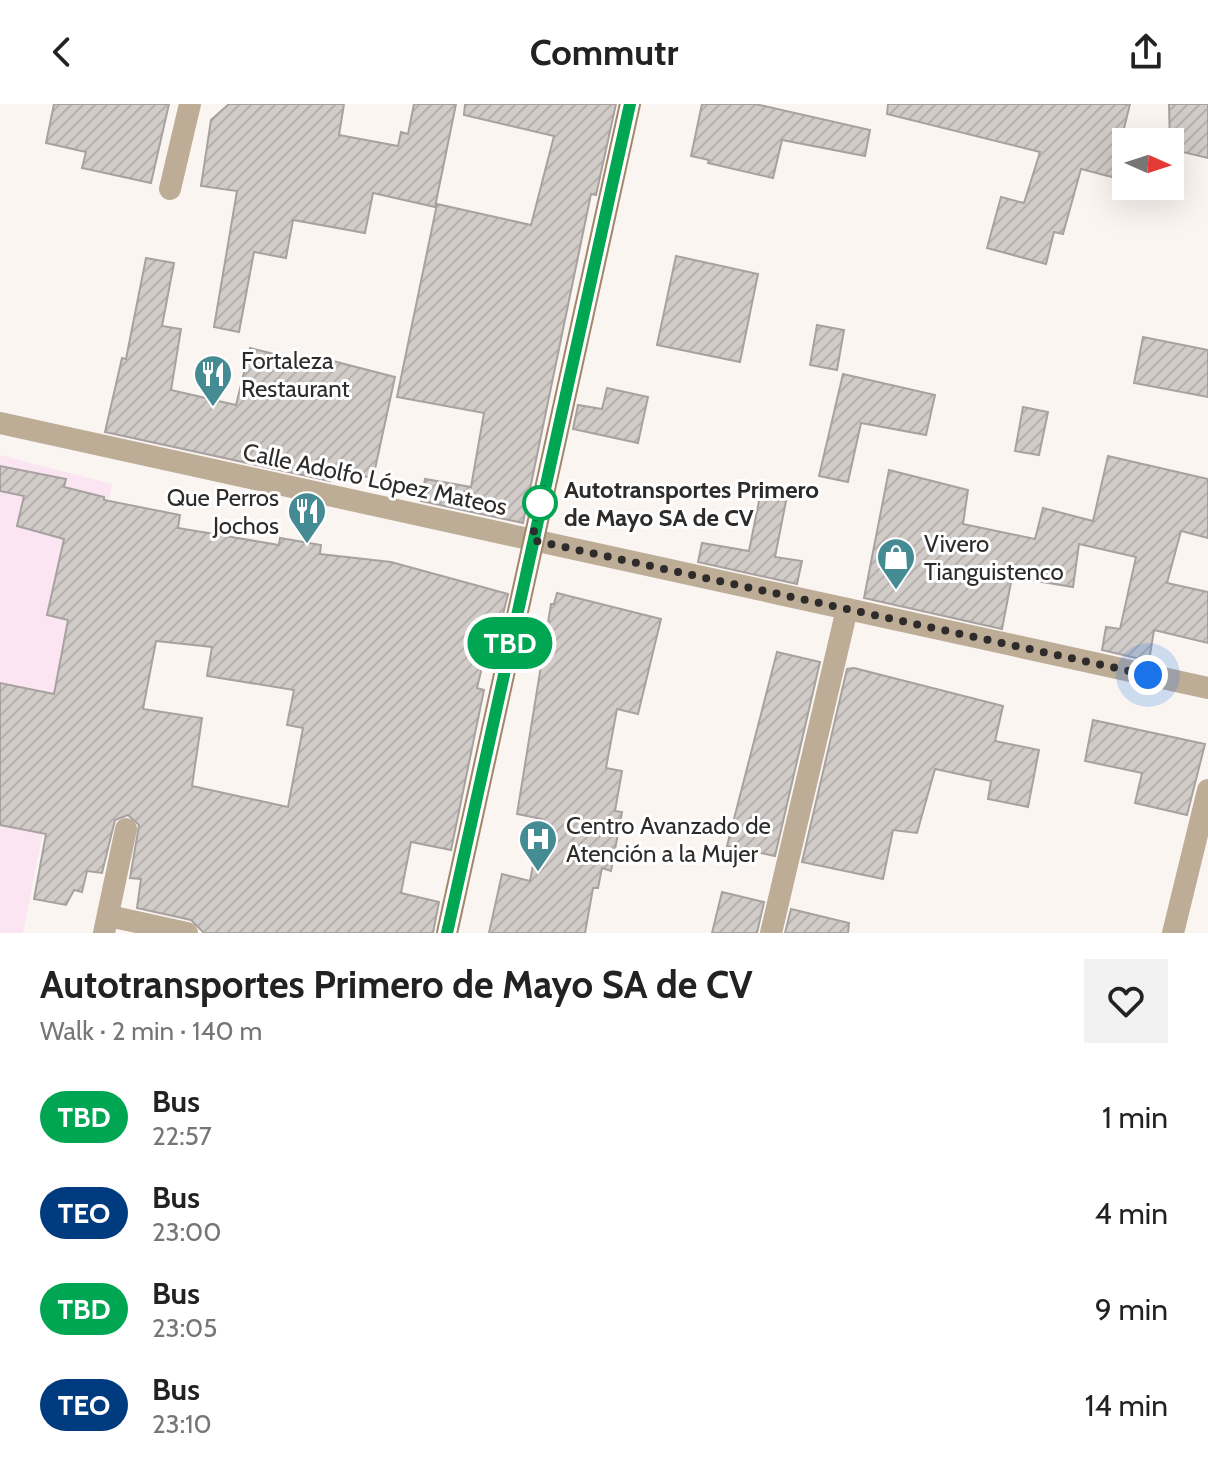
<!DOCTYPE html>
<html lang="en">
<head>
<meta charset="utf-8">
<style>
  :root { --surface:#fff; --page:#f2f2f2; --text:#222; --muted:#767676 }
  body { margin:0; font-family:Cabin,sans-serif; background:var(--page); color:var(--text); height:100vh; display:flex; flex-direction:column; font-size:30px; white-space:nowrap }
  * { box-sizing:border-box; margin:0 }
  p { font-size:26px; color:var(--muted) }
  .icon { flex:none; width:44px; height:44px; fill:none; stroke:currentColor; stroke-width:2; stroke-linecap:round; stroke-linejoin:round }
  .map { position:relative; height:829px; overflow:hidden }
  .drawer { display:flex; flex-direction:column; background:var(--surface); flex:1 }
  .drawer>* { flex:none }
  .badge { padding:0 16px; border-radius:26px; font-size:28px; line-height:52px }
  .needle { width:52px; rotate:93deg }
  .tools { position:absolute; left:1112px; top:24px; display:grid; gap:16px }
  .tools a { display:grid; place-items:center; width:72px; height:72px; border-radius:0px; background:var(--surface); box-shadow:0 8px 32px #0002; font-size:40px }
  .you { position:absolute; width:40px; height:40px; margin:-20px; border:6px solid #fff; border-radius:50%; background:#1a73e8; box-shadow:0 0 0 12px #1a73e833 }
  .map>.badge { position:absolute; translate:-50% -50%; box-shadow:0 0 0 4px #fff }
  .round { display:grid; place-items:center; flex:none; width:84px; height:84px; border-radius:0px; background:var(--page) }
  .headline { display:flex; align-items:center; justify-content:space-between; height:136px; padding:0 40px }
  h1 { font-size:38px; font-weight:800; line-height:60px }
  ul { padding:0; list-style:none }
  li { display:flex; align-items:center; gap:24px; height:96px; padding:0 40px }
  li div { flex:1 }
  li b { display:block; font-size:30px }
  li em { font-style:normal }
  li .badge { min-width:88px; font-weight:700; text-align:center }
  header { display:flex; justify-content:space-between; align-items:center; height:104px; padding:0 40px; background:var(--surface); font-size:36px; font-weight:800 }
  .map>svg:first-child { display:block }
  .education { fill:#fbe5f3 }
  .building { fill:url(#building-hatch); stroke:#a7a19f; stroke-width:2; fill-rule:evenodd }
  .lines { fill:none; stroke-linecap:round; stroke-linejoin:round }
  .minor { stroke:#bdac96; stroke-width:22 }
  .secondary { stroke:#a08768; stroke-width:22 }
  .line-casing { stroke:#fff; stroke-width:18 }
  .line { stroke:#00a651; stroke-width:12 }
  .walk { stroke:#2e2c2b; stroke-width:8; stroke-dasharray:0 14.4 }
  .stop-dot { fill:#fff; stroke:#00a651; stroke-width:4 }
  .labels { text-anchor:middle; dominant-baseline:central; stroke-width:6; stroke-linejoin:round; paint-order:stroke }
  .poi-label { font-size:24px; fill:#2e2c2b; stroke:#fff; text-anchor:start }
  .street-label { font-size:24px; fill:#2e2c2b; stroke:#fff }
  .stop-label { font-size:24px; font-weight:bold; fill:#2e2c2b; stroke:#fff; text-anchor:start }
</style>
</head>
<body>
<header><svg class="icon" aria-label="back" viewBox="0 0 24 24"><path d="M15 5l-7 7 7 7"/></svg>Commutr<svg class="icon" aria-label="share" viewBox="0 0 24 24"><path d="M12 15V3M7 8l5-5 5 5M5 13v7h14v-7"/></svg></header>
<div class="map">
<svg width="1208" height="829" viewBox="0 0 1208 829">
  <defs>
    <pattern id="building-hatch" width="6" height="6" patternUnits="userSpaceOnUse" patternTransform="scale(2)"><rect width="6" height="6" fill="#d2ccc9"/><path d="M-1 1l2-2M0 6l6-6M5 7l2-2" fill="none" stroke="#b5afad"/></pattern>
  </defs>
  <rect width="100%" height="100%" fill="#fbf5f2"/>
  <path class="education" d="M 0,351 L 112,380 L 23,829 L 0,829 Z"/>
  <g class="building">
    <path d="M 54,0 L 169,0 L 151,79 L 82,64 L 86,48 L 46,39 Z"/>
    <path d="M 229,0 L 344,0 L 339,31 L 398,42 L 401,28 L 408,30 L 414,0 L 456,0 L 435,103 L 373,89 L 365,129 L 293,116 L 286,154 L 254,148 L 239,228 L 214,223 L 237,87 L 201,82 L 211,16 Z"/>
    <path d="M 465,0 L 616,0 L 596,91 L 591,90 L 523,419 L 421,397 L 425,375 L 471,383 L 484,309 L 397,293 L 437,100 L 531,121 L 554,32 L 464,11 Z"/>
    <path d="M 702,0 L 755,0 L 870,26 L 865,52 L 782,36 L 773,74 L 708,59 L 709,56 L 691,52 Z"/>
    <path d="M 888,0 L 1130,0 L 1112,73 L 1081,65 L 1063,130 L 1054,128 L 1046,160 L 987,144 L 1001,93 L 1024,99 L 1040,48 L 887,10 Z"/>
    <path d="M 1169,0 L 1208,0 L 1208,54 L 1170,45 Z"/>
    <path d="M 676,152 L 758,170 L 740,258 L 657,241 Z"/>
    <path d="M 146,154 L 174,159 L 162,222 L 181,225 L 171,286 L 236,301 L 250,244 L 331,264 L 333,257 L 395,273 L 373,374 L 332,366 L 330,377 L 105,328 L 122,254 L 126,255 Z"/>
    <path d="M 817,221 L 844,226 L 837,266 L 810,261 Z"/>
    <path d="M 1143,233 L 1208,246 L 1208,293 L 1134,279 Z"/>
    <path d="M 843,270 L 935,291 L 926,331 L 861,319 L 848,378 L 819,372 Z"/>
    <path d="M 607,284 L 648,293 L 638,339 L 573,325 L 578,301 L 602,305 Z"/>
    <path d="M 1023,303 L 1048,308 L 1039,351 L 1015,347 Z"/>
    <path d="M 1108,352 L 1208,375 L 1208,434 L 1181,427 L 1167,479 L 1208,488 L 1208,539 L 1154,526 L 1149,557 L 1102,546 L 1106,523 L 1120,525 L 1136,453 L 1079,440 L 1073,483 L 1012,473 L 1002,525 L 864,494 L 889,366 L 968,386 L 963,420 L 1035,435 L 1043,404 L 1093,417 Z"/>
    <path d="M 0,362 L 66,375 L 64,383 L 104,393 L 104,396 L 180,411 L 178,424 L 279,441 L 280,434 L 321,441 L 320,450 L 391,458 L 508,490 L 499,527 L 491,526 L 477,584 L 484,586 L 451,746 L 411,738 L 401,789 L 439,798 L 433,829 L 204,829 L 191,816 L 137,804 L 141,775 L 130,774 L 139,721 L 128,711 L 115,716 L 102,769 L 87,767 L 82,788 L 74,786 L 66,801 L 34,795 L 46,730 L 0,721 L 0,579 L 54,590 L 68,516 L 47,511 L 64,435 L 17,422 L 24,392 L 0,387 ZM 156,537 L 212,543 L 207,572 L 294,586 L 287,621 L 303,624 L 288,703 L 192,682 L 202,614 L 143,605 Z"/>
    <path d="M 760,392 L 786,397 L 775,453 L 802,457 L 797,480 L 698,458 L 702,439 L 749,447 Z"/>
    <path d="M 557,489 L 661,515 L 638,610 L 617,605 L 606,664 L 622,667 L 615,707 L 622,708 L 611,767 L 602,764 L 598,784 L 593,784 L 585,829 L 489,829 L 502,770 L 530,777 L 542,715 L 517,710 L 551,500 L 554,500 Z"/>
    <path d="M 777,548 L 820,558 L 775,752 L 727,742 Z"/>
    <path d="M 854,564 L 1003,602 L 995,637 L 1039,646 L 1028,703 L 988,695 L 991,677 L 935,665 L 917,729 L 893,726 L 883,775 L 802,758 L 847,565 Z"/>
    <path d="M 1093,616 L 1205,640 L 1187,711 L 1135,699 L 1142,669 L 1085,657 Z"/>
    <path d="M 722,788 L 764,798 L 757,829 L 712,829 Z"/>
    <path d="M 791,805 L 849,819 L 848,829 L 785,829 Z"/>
  </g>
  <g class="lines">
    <g class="minor">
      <path d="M 170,85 L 190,0"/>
      <path d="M 0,319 L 1208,584"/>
      <path d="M 109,812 L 187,829"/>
      <path d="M 104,829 L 126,725"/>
      <path d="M 771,829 L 847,505"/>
      <path d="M 1173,829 L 1208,686"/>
    </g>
    <path class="secondary" d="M 447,829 L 630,0"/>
  </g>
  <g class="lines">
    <g class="line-casing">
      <path id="line" d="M 447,829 L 630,0"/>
    </g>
    <use href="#line" class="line"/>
    <path class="walk" d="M 540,399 L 543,385 L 532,436 L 1148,571"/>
  </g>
  <defs>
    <g id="restaurant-pin" transform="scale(2)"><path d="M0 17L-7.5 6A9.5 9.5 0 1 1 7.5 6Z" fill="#458b94" stroke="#fff"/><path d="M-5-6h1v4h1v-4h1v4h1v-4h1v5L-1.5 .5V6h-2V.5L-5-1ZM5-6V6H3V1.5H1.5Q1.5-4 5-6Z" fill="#fff"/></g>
    <g id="shop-pin" transform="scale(2)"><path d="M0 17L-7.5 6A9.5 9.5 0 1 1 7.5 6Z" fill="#458b94" stroke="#fff"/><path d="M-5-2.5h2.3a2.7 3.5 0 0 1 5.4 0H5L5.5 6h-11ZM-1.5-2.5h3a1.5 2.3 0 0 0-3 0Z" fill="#fff"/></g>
    <g id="hospital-pin" transform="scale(2)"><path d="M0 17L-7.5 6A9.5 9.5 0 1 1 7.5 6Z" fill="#458b94" stroke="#fff"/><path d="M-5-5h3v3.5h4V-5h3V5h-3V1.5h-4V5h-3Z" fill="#fff"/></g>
  </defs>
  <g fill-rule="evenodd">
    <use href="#restaurant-pin" x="213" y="270"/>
    <use href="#restaurant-pin" x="307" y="407"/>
    <use href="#shop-pin" x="896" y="453"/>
    <use href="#hospital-pin" x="538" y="735"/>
  </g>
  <circle class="stop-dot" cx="540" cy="399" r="16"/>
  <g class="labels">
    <g class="poi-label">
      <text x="241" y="256">Fortaleza<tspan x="241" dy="28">Restaurant</tspan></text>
      <text x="279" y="393" text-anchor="end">Que Perros<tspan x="279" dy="28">Jochos</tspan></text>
      <text x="924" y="439">Vivero<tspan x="924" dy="28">Tianguistenco</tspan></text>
      <text x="566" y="721">Centro Avanzado de<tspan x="566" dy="28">Atención a la Mujer</tspan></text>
    </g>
    <g class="street-label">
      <text transform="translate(375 375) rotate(12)">Calle Adolfo López Mateos</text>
    </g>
    <g class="stop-label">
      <text x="564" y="385">Autotransportes Primero<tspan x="564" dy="28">de Mayo SA de CV</tspan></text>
    </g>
  </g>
</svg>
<div class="tools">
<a><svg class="needle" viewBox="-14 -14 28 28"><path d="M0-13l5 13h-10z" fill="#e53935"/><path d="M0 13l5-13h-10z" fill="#767676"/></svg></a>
</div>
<div class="you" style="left:1148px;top:571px"></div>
<b class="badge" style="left:510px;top:539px;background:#00a651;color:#fff">TBD</b>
</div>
<section class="drawer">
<div class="headline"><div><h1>Autotransportes Primero de Mayo SA de CV</h1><p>Walk · 2 min · 140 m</p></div><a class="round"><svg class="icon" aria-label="heart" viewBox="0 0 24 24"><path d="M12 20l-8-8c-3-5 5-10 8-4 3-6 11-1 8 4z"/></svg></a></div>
<ul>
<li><span class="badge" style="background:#00a651;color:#fff">TBD</span><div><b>Bus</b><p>22:57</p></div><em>1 min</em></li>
<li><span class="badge" style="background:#003b80;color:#fff">TEO</span><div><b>Bus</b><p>23:00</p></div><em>4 min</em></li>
<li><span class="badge" style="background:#00a651;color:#fff">TBD</span><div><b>Bus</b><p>23:05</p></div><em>9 min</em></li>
<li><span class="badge" style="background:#003b80;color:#fff">TEO</span><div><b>Bus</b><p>23:10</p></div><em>14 min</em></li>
</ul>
</section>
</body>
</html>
